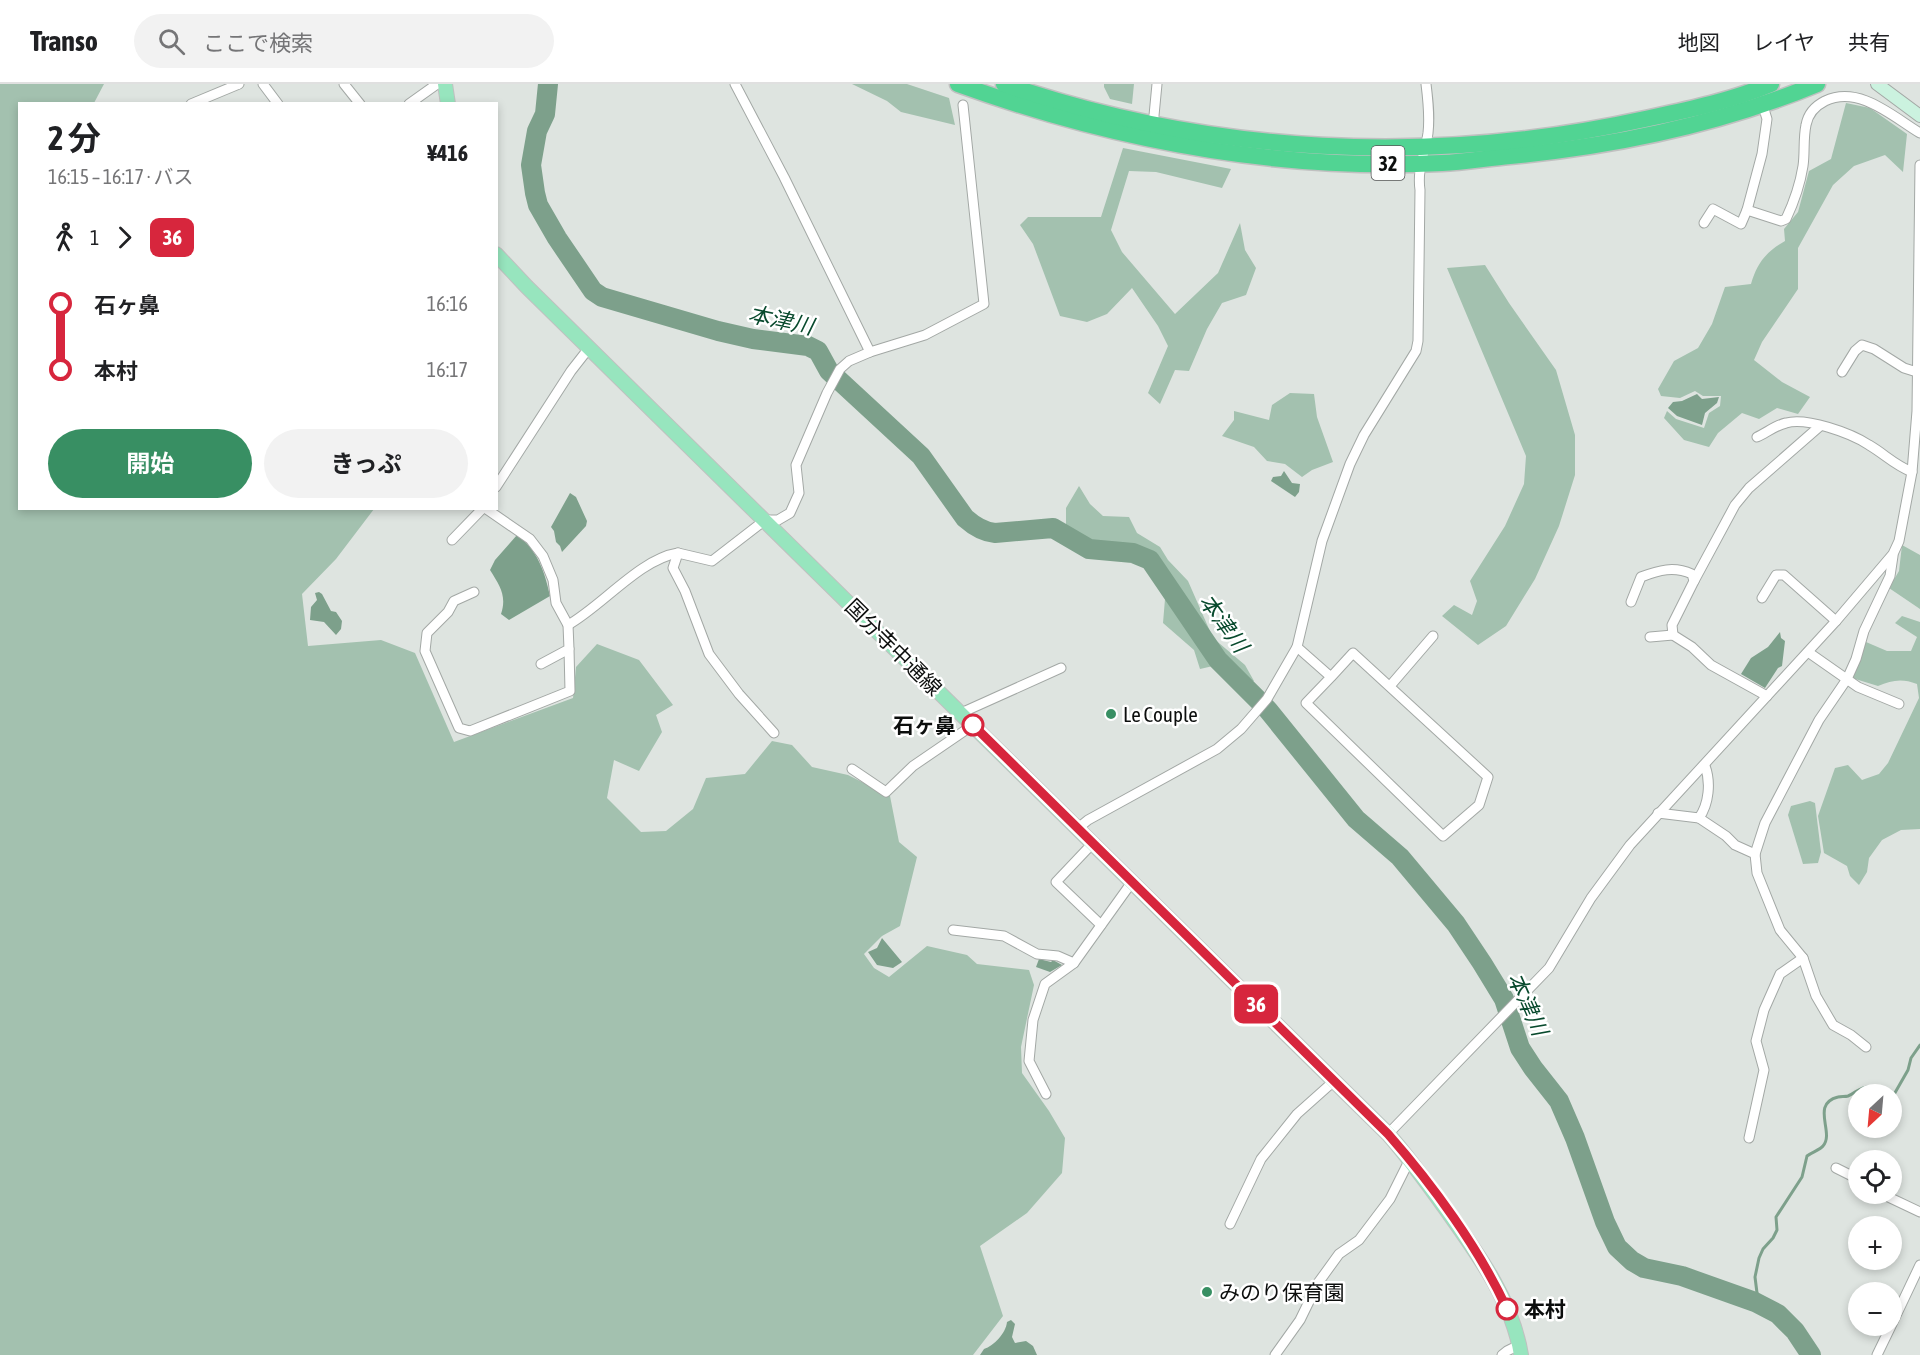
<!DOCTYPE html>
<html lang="ja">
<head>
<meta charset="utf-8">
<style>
  :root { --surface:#fff; --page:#f2f2f2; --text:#202124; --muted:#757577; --line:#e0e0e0; --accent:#388f63 }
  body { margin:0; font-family:"Asap Condensed","Noto Sans JP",sans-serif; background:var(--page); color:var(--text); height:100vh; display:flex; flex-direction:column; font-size:22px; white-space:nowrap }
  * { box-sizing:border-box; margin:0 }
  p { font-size:20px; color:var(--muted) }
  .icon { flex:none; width:33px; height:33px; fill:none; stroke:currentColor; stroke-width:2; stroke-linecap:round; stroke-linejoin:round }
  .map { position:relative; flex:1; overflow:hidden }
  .drawer { position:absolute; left:18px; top:18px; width:480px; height:408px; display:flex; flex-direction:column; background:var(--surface); border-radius:0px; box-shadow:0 3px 9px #0003 }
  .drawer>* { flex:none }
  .badge { padding:0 12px; border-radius:9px; font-size:21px; line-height:39px }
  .needle { width:39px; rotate:206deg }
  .fabs { position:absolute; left:1848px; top:1000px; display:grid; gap:12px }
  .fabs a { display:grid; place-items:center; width:54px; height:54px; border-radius:50%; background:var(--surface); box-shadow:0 3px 9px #0003; font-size:30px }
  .map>.badge { position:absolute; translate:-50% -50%; box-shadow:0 0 0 3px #fff }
  .legs { display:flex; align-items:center; gap:9px; height:66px; padding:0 30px; font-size:20px }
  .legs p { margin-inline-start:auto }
  .head { display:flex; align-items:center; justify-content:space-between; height:102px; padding:0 30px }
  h1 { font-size:33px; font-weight:700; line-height:45px }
  .primary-button { display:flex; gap:12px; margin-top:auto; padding:12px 30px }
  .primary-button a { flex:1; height:69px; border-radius:36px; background:var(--accent); color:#fff; font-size:24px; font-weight:700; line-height:69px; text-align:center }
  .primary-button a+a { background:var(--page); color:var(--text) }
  ul { padding:0 30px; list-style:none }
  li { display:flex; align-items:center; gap:21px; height:66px; font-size:22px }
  li i { display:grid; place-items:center; width:9px; height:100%; margin:0 8px; background:currentColor }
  li i::after { content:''; width:15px; height:15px; margin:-8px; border:4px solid; border-radius:50%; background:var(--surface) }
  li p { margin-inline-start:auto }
  li:first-child i { background:linear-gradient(#0000 50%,currentColor 0) }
  li:last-child i { background:linear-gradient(currentColor 50%,#0000 0) }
  header { display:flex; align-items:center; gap:36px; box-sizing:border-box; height:84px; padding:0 30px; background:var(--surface); border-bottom:2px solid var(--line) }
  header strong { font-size:28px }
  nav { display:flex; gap:33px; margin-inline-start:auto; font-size:21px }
  .search { width:420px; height:54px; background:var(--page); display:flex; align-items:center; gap:15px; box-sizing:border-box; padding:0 21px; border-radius:33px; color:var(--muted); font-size:22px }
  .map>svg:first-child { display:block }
  .green { fill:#a3c1af }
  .water { fill:#7da08b }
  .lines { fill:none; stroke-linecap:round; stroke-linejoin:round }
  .stream { stroke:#7da08b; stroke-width:3 }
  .river { stroke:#7da08b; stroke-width:20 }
  .street-casing { stroke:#a3a8a5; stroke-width:11 }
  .secondary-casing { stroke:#a3a8a5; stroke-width:14 }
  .primary-casing { stroke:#c0c0c0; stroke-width:16 }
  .highway-casing { stroke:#c0c0c0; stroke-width:19 }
  .street { stroke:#fff; stroke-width:9 }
  .secondary { stroke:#cbf2df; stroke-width:12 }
  .primary { stroke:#97e5be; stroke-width:14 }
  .highway { stroke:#51d493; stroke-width:16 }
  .line-1-casing { stroke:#fff; stroke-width:14 }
  .line-1 { stroke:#d7263d; stroke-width:9 }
  .poi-dot { fill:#388f63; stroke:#fff; stroke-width:2 }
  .stop-1-dot { fill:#fff; stroke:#d7263d; stroke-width:3 }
  .labels { text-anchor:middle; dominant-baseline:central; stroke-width:5; stroke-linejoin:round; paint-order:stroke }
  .shield { fill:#fff; stroke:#555656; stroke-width:1.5 }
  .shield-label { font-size:20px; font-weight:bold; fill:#0c0e0d }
  .street-label { font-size:21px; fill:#0c0e0d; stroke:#fff }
  .poi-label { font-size:21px; fill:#0c0e0d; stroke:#fff; text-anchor:start }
  .stop-label { font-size:21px; font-weight:bold; fill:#0c0e0d; stroke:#fff; text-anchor:end }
  .water-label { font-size:22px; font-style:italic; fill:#084a2d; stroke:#fff }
</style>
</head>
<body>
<header>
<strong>Transo</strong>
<div class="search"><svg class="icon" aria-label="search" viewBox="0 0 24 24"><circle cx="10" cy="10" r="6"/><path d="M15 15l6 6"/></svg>ここで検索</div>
<nav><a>地図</a><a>レイヤ</a><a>共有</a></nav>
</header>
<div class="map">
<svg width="1920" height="1271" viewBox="0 0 1920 1271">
  <rect width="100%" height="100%" fill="#dee4e0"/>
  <g class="green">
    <path d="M 0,0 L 104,0 L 94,19 L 20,20 L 20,424 L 374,425 L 336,475 L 302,510 L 308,562 L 381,556 L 415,569 L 454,658 L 573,614 L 576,583 L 597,560 L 639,576 L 673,621 L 656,631 L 662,648 L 639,687 L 614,676 L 607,714 L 641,748 L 666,747 L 693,725 L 706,694 L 745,690 L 772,657 L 792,661 L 812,683 L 848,691 L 890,712 L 899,758 L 917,773 L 900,842 L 882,852 L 864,870 L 874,884 L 889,893 L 927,862 L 967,871 L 977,880 L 1029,886 L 1034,901 L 1021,963 L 1022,989 L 1049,1027 L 1065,1054 L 1062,1089 L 1027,1129 L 980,1162 L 1003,1232 L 973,1271 L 0,1271 Z"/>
    <path d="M 852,0 L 907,0 L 949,14 L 955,41 L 901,28 L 887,17 Z"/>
    <path d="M 1104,0 L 1134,0 L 1132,20 L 1110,15 L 1104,3 Z"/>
    <path d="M 1846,19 L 1870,24 L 1907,50 L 1903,88 L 1885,71 L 1854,82 L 1833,101 L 1798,164 L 1798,205 L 1762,258 L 1754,276 L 1782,298 L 1810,313 L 1798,330 L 1777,324 L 1759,335 L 1742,329 L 1718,349 L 1709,363 L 1684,356 L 1664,334 L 1667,327 L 1676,335 L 1704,344 L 1709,329 L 1720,322 L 1721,312 L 1703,312 L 1695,307 L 1680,314 L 1661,312 L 1658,305 L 1674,277 L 1698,264 L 1712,240 L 1725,203 L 1751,200 C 1757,179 1766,168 1785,157 L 1784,145 L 1798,128 L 1809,87 L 1831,75 Z"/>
    <path d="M 1123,64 L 1231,85 L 1222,104 L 1156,88 L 1129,87 L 1111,146 L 1122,168 L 1175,230 L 1218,189 L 1240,139 L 1245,166 L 1256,184 L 1246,211 L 1222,219 L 1207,245 L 1189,287 L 1175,286 L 1160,320 L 1148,309 L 1168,262 L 1158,242 L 1132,204 L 1107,230 L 1087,238 L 1060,232 L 1033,160 L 1020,141 L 1028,133 L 1101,133 Z"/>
    <path d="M 1485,181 L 1509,219 L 1556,286 L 1575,351 L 1575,391 L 1559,442 L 1535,495 L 1506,542 L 1478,561 L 1442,532 L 1454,521 L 1472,531 L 1477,517 L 1470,497 L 1505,442 L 1524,400 L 1526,372 L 1447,184 Z"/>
    <path d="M 1290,309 L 1314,310 L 1317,333 L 1333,378 L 1312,386 L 1302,393 L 1285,380 L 1267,377 L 1254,363 L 1222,352 L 1234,336 L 1234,327 L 1269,336 L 1272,321 Z"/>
    <path d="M 1079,402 L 1090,420 L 1103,432 L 1129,433 L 1137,449 L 1160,463 L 1168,476 L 1188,497 L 1213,554 L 1245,581 L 1254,597 L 1244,601 L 1226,579 L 1200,585 L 1194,566 L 1163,539 L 1167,491 L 1153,473 L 1135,466 L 1096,462 L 1081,456 L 1066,444 L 1066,424 Z"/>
    <path d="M 1902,461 L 1920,471 L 1920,525 L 1889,504 L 1899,487 Z"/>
    <path d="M 1902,532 L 1920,538 L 1920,745 L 1901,746 L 1882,756 L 1869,774 L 1867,788 L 1859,801 L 1850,792 L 1847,782 L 1824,769 L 1818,732 L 1835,684 L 1848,681 L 1862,696 L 1879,690 L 1888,679 L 1919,614 L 1917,600 C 1902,594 1892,596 1878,602 L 1852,594 L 1866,558 L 1887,567 L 1911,567 L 1917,553 L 1895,539 Z"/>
    <path d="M 1810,717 L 1815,719 L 1821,768 L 1818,779 L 1803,780 L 1788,731 L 1791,722 Z"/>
  </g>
  <g class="water">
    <path d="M 1697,310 L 1702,315 L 1719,313 L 1717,319 L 1705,329 L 1702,341 L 1677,332 L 1668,324 L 1673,318 L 1682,317 Z"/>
    <path d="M 1284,387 L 1292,399 L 1300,400 L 1299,408 L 1295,413 L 1271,397 L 1273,393 L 1281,392 Z"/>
    <path d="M 570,409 L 576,413 L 587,437 L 586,442 L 562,468 L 560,462 L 556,458 L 554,447 L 551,443 Z"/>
    <path d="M 517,451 C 537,465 545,488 550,512 L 509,536 L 501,530 C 507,512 500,502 490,486 L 495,476 Z"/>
    <path d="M 319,508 L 322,510 L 331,527 L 336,528 L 342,537 L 341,545 L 336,551 L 324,538 L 310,536 L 311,523 L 317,516 L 315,509 Z"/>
    <path d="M 1780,548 L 1781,554 L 1785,557 L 1782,582 L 1778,584 L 1765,604 L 1741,590 L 1751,574 L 1768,563 Z"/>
    <path d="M 882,854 L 902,878 L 893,884 L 877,881 L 868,868 L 877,864 Z"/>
    <path d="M 1039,875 L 1051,878 L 1053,876 L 1062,881 L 1050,888 L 1036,883 Z"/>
    <path d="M 1011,1236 L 1015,1240 L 1012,1253 L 1015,1259 L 1026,1257 L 1033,1262 L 1037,1271 L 980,1271 L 984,1265 C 994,1262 1006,1249 1007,1238 Z"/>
  </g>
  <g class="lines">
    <g class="stream">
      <path d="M 1892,1014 L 1908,986 L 1911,974 L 1920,961"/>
      <path d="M 1755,1218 L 1757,1209 L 1755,1193 L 1759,1174 L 1763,1165 L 1773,1154 L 1777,1146 L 1776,1133 L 1802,1093 L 1807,1072 C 1812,1068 1820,1066 1823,1062 C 1835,1049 1810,1020 1838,1013 C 1841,1012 1845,1013 1848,1012 C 1856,1009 1859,1003 1869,1003 L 1877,1011"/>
    </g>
    <path class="river" d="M 548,0 L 545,30 L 537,47 L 531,81 L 535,109 L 538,121 L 557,154 L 593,207 L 602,213 L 718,247 L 753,255 L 808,262 L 818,267 L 829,287 L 921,372 L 965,434 C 974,442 983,448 995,449 L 1053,444 L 1089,465 L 1133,469 L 1150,476 L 1218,576 L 1268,626 L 1356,735 L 1400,773 L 1456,840 L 1482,879 L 1504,915 L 1520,964 L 1533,984 L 1559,1017 L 1575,1054 L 1605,1138 L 1617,1163 L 1632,1177 L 1644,1184 L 1682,1192 L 1755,1218 L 1778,1230 L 1795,1247 L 1811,1271"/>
    <g class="street-casing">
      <g id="street">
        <path d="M 263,0 L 278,20"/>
        <path d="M 344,0 L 360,20"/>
        <path d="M 735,0 L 784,93 L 870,268 L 925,251 L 984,220 L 963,21"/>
        <path d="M 191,20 L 239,0"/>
        <path d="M 409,20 L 437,0"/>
        <path d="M 1153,42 L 1157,0"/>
        <path d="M 1747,126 L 1781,137 L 1786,135 C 1794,118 1800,101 1803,82 C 1805,69 1803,55 1806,41 C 1808,30 1815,22 1825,17 C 1859,1 1892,32 1920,49"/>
        <path d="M 1704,139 L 1713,125 L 1741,140 L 1747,126 L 1762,70 L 1767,35 L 1763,22"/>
        <path d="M 1842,288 L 1855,267 L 1862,261 L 1874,265 L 1904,284 L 1920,289"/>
        <path d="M 1757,353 C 1766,349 1776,341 1786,339 C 1806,333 1851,349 1869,361 C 1886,371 1893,380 1912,388"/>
        <path d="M 496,403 L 571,287 L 589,264"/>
        <path d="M 485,424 L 530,455 L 543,472 L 553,496 L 556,519 L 568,541 L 569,565 L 541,580"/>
        <path d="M 452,456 L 483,424"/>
        <path d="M 1694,497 L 1735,421 L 1749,404 L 1820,342"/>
        <path d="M 474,508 L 454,517 L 448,528 L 427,549 L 425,567 L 459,644 L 470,647 L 570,607 L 569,565"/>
        <path d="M 1762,514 L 1776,491 L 1784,491 L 1836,537"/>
        <path d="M 1631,518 L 1641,493 C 1659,486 1674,482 1692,490 L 1694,497 L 1672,541 L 1673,551"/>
        <path d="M 568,541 C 602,522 640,475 678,469"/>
        <path d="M 1650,553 L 1673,551 L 1692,563 L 1711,581 L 1767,612"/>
        <path d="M 1297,563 L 1331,593 L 1306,619 L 1443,752 L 1479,721 L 1488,693 L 1353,569 L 1331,593"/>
        <path d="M 1808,568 L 1858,603 L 1899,620"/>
        <path d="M 1390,602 L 1433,552"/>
        <path d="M 961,629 L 1061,584"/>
        <path d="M 774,649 L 739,610 L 709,570 L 685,507 L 673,484 L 678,469 L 712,477 L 765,436 L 778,436 L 790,429 L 799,409 L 796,381 L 827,309 L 840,285 L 849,277 L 870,268"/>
        <path d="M 852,685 L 886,708 L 913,682 L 973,641"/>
        <path d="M 1658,729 L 1699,734 L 1726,752 L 1735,761 L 1755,770 L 1757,789 L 1780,846 L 1803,874 L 1816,912 L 1833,941 L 1851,951 L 1866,963"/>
        <path d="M 1699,734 C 1709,720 1711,698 1705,682"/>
        <path d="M 1077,745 L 1088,736 L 1217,665 L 1241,645 L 1267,615 L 1297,563 L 1322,457 L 1350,380 L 1364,351 L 1416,267 L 1418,257 L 1420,106 C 1417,84 1425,70 1428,49 C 1430,32 1428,16 1426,0"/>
        <path d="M 1092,760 L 1056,798 L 1101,841"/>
        <path d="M 1755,770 L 1765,739 L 1819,636 L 1847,595 L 1856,575 L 1864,547 L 1890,492 L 1893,472"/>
        <path d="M 953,846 L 1004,852 L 1037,870 L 1058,872 L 1074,879"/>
        <path d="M 1046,1010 L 1029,977 L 1033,936 L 1045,900 L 1074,879 L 1132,798"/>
        <path d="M 1388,1050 L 1549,884 L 1591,814 L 1630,761 L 1836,537 L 1893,470 L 1899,457 L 1912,388 L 1917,327 L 1920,81"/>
        <path d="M 1749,1054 L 1764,986 L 1756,957 L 1764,926 L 1780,890 L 1803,874"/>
        <path d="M 1836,1084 L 1858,1095"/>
        <path d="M 1882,1110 L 1920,1128"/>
        <path d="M 1230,1140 L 1261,1075 L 1297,1030 L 1334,997"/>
        <path d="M 1892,1240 L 1920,1181"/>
        <path d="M 1275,1271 L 1300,1236 L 1318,1199 L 1339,1170 L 1359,1156 L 1390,1115 L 1410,1075"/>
        <path d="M 1502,1271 L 1507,1267 L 1519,1261"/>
        <path d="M 1877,1271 L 1891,1242"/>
      </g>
    </g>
    <g class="secondary-casing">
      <path id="secondary" d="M 1877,0 L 1920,32"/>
    </g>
    <g class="primary-casing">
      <g id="primary">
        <path d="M 445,0 L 448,20"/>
        <path d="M 496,170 L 527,203 L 1388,1050 C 1411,1076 1430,1103 1450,1131 C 1480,1173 1513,1219 1521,1271"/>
      </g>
    </g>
    <g class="highway-casing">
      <g id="highway">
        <path d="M 958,0 C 1113,56 1277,87 1442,79 C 1465,78 1487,74 1510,72 C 1616,62 1718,41 1817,0"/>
        <path d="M 1004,0 C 1211,71 1431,82 1645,35 C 1687,26 1731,17 1771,0"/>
      </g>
    </g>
    <use href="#street" class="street"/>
    <use href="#secondary" class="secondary"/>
    <use href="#primary" class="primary"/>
    <use href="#highway" class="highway"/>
  </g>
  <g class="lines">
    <g class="line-1-casing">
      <path id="line-1" d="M 973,641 L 1388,1050 C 1432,1100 1479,1164 1507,1225"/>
    </g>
    <use href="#line-1" class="line-1"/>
  </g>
  <g class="poi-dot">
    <circle cx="1111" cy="630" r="6"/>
    <circle cx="1207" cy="1208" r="6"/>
  </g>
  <g class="stop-1-dot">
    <circle cx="973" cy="641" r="10"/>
    <circle cx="1507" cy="1225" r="10"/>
  </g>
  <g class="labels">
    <rect class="shield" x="1371.5" y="62" width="33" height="34" rx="4.5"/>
    <g class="shield-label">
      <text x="1388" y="79">32</text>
    </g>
    <g class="street-label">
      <text transform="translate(894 563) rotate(45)">国分寺中通線</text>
    </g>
    <g class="poi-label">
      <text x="1123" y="630">Le Couple</text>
      <text x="1219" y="1208">みのり保育園</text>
    </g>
    <g class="stop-label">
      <text x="956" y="641">石ヶ鼻</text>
      <text x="1524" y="1225" text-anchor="start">本村</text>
    </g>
    <g class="water-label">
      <text transform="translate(781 236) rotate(12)">本津川</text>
      <text transform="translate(1224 539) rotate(54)">本津川</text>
      <text transform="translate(1528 920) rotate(66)">本津川</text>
    </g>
  </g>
</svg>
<div class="fabs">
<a><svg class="needle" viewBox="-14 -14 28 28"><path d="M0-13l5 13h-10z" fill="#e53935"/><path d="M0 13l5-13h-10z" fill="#757577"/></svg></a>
<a><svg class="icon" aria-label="locate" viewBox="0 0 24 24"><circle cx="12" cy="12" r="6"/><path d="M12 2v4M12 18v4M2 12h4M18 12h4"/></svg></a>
<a>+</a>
<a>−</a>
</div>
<b class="badge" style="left:1256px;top:920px;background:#d7263d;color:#fff">36</b>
<section class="drawer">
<div class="head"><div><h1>2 分</h1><p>16:15 – 16:17 · バス</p></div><b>¥416</b></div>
<div class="legs"><svg class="icon" aria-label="walk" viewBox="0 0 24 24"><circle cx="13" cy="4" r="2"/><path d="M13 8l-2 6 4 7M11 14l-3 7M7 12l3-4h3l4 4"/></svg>1<svg class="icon" aria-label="forward" viewBox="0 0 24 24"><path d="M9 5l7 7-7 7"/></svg><b class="badge" style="background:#d7263d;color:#fff">36</b></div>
<ul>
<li><i style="color:#d7263d"></i><b>石ヶ鼻</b><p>16:16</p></li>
<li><i style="color:#d7263d"></i><b>本村</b><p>16:17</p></li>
</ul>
<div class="primary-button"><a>開始</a><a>きっぷ</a></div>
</section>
</div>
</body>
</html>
